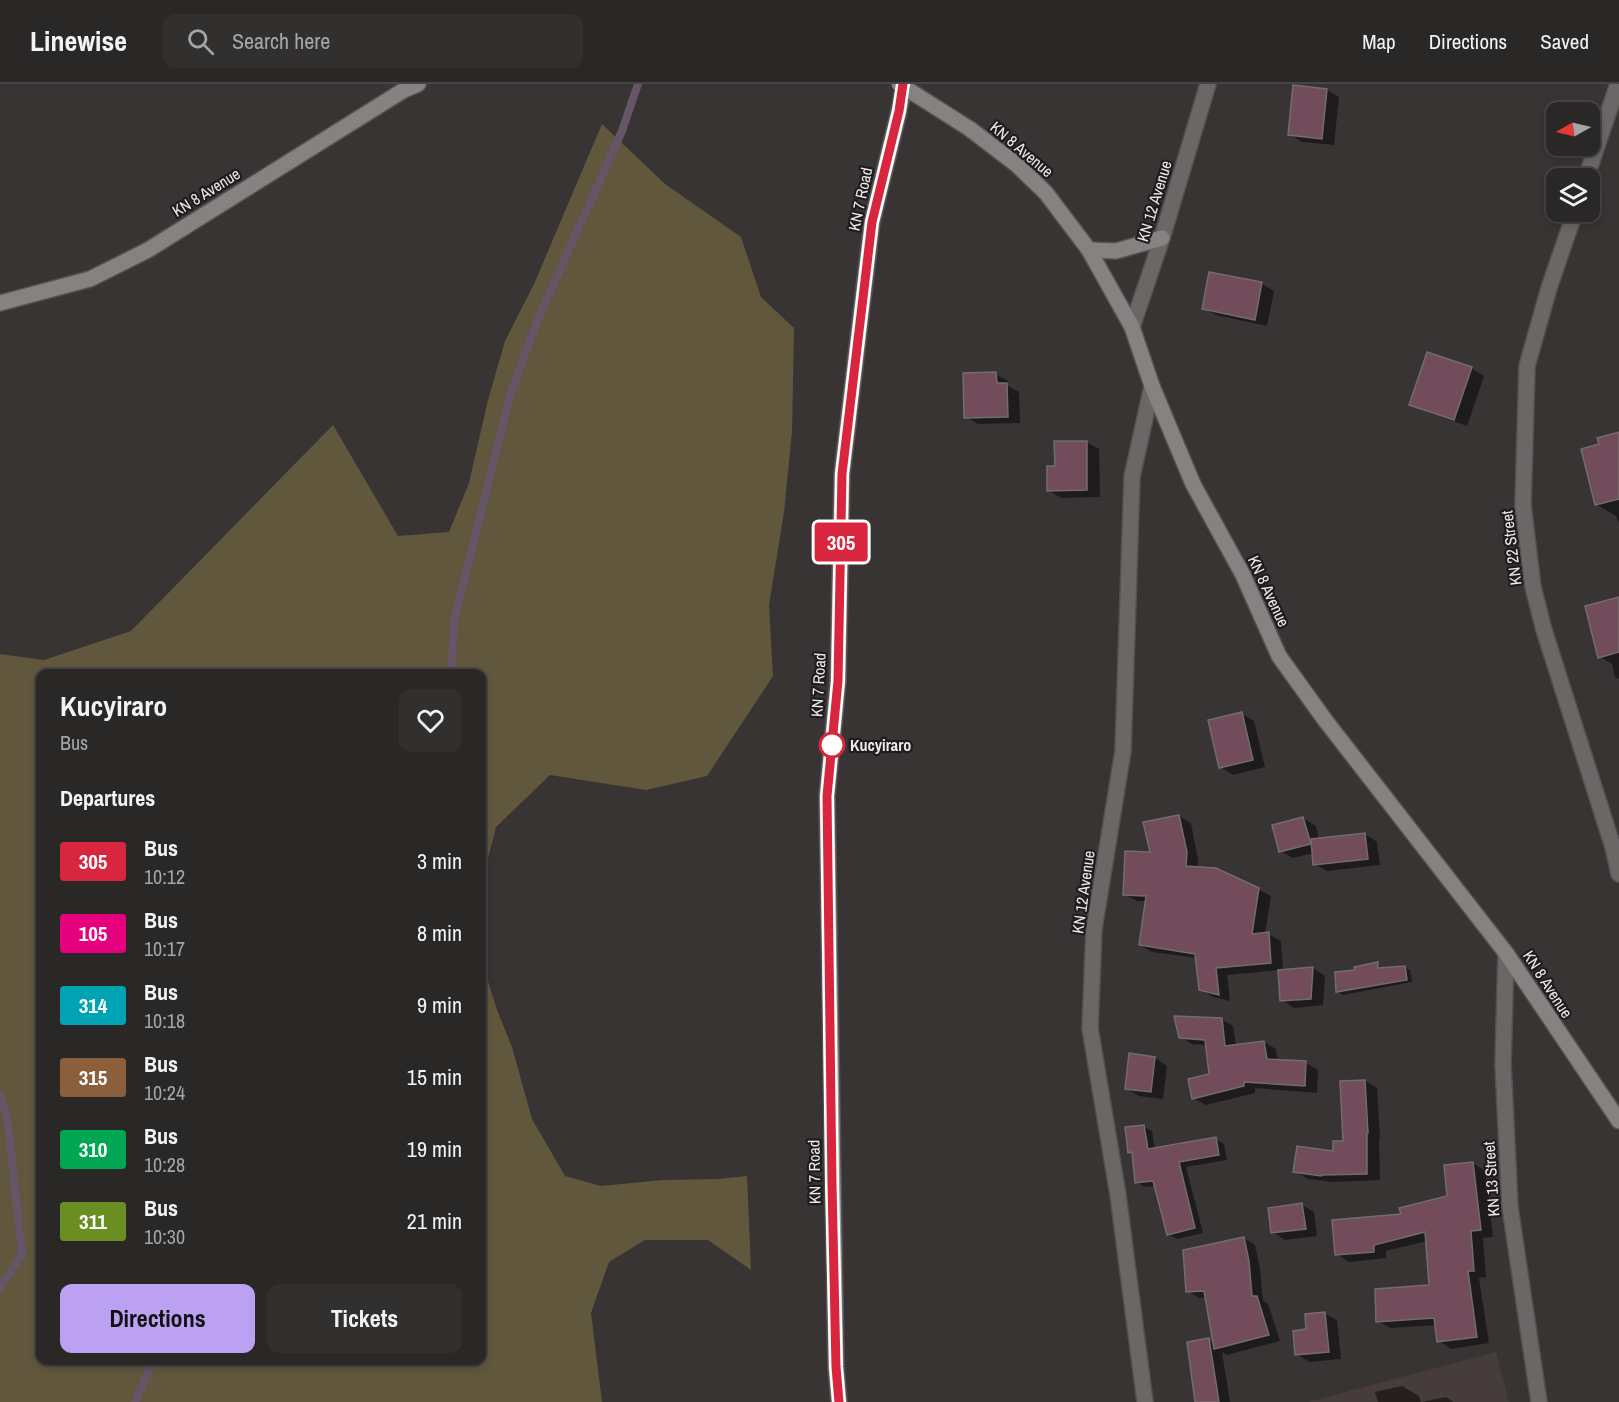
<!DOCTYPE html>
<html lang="en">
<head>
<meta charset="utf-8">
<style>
  :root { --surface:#2a2727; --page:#322f2f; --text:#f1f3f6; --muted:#a5a5a7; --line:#464444; --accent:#bca0f2 }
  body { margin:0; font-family:"Archivo Narrow",sans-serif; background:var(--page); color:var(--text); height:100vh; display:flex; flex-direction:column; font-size:22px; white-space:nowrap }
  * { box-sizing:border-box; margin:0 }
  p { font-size:20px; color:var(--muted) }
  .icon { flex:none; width:33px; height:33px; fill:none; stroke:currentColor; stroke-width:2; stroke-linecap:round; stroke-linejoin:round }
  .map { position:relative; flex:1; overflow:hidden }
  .panel { position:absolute; left:36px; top:585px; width:450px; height:696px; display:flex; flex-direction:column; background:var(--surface); border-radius:12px; box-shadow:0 3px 9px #0003,0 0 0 2px var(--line) }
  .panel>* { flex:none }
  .badge { padding:0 12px; border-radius:4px; font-size:21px; line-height:39px }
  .needle { width:39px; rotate:262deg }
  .controls { position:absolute; left:1546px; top:18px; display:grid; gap:12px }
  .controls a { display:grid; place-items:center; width:54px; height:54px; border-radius:12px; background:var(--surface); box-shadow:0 3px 9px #0003,0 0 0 2px var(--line); font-size:30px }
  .map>.badge { position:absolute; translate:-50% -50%; box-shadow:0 0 0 3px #fff }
  h2 { padding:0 24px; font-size:22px; line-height:54px }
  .round { display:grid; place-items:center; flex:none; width:63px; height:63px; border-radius:12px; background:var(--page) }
  .headline { display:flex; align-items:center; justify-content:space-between; height:102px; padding:0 24px }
  h1 { font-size:28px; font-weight:700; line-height:45px }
  .action { display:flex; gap:12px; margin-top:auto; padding:12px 24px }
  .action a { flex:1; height:69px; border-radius:12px; background:var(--accent); color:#111; font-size:24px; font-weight:700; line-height:69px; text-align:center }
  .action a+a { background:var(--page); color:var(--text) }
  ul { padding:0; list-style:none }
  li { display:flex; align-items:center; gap:18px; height:72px; padding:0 24px }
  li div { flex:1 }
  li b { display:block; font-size:22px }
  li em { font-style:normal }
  li .badge { min-width:66px; font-weight:700; text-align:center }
  header { display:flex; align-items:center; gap:36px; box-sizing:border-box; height:84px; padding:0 30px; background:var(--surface); border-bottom:2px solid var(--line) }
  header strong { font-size:28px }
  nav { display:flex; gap:33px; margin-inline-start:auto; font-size:21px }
  .search { width:420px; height:54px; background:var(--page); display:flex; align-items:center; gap:15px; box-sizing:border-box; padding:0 21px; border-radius:12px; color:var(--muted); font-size:22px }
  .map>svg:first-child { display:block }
  .built { fill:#463c3b }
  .green { fill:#60573d }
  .shadow { fill:#0007 }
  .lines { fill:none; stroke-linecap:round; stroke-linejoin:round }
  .stream { stroke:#665567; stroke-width:8 }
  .building { fill:#724c5a; stroke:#716d6e; stroke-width:1.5 }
  .minor-casing { stroke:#555151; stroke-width:18 }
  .tertiary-casing { stroke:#555151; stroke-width:18 }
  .secondary-casing { stroke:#555151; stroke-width:18 }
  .primary-casing { stroke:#555151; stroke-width:18 }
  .minor { stroke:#696867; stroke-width:15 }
  .tertiary { stroke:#696867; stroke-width:15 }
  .secondary { stroke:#858382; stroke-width:15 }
  .primary { stroke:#9b9997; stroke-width:15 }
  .secondary-bridge-casing { stroke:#555151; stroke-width:18; stroke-linecap:butt }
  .secondary-bridge { stroke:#858382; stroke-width:15 }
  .line-casing { stroke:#fff; stroke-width:14 }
  .line { stroke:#d7263d; stroke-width:9 }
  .stop-dot { fill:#fff; stroke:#d7263d; stroke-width:3 }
  .labels { text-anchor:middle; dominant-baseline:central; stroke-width:4.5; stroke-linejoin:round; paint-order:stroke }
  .street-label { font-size:16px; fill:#ece9e9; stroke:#1e1c1c }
  .stop-label { font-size:16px; font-weight:bold; fill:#ece9e9; stroke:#1e1c1c; text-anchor:start }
</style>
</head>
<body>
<header>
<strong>Linewise</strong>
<div class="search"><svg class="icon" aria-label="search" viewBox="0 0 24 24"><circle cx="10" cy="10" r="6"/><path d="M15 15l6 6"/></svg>Search here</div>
<nav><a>Map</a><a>Directions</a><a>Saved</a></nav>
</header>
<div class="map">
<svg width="1619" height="1318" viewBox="0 0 1619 1318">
  <rect width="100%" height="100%" fill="#383434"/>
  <path class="built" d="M 1496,1268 L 1509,1318 L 1308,1318 Z"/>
  <path class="green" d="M 602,40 L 665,100 L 741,153 L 761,213 L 794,244 L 792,348 L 784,428 L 769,521 L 773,592 L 707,692 L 646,706 L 550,691 L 496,743 L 482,798 L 482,590 L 40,590 L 40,1276 L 482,1276 L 482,878 L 497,926 L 512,963 L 532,1035 L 565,1092 L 601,1102 L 663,1096 L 718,1095 L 747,1092 L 751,1186 L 708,1156 L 645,1156 L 609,1178 L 591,1229 L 602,1318 L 0,1318 L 0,570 L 44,576 L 131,547 L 333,341 L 398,452 L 449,448 L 469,399 L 488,316 L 505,257 L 534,200 Z"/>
  <g class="shadow">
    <path d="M 1327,6 L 1339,13 L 1334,61 L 1302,58 L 1289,50 Z"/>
    <path d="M 1210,190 L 1262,200 L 1274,207 L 1267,242 L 1216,231 L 1204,224 Z"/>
    <path d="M 1471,284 L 1484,292 L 1467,342 L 1424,327 L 1411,320 Z"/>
    <path d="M 995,290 L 1008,297 L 1008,302 L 1019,308 L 1020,339 L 978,340 L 966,333 Z"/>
    <path d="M 1619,350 L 1619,439 L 1616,432 L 1596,420 L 1601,362 Z"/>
    <path d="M 1086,358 L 1099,365 L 1100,413 L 1061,414 L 1048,406 L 1056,383 Z"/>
    <path d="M 1619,515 L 1619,595 L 1615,593 L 1612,580 L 1600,573 Z"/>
    <path d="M 1242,630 L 1254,637 L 1265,683 L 1233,691 L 1221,683 Z"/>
    <path d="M 1179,732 L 1191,739 L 1198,776 L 1198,784 L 1258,805 L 1271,812 L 1265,850 L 1268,850 L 1281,857 L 1283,887 L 1313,884 L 1325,892 L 1323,921 L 1294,924 L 1282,916 L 1280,886 L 1227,891 L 1230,917 L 1213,913 L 1201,905 L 1197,874 L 1152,868 L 1140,861 L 1146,817 L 1137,817 L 1124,810 Z"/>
    <path d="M 1303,734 L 1316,742 L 1319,756 L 1365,750 L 1377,758 L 1380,781 L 1327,787 L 1315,780 L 1314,769 L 1293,774 L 1280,767 Z"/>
    <path d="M 1378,880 L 1383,885 L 1404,883 L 1410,886 L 1412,898 L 1343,911 L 1337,907 Z"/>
    <path d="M 1221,935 L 1233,942 L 1236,962 L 1264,958 L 1276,965 L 1278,977 L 1306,979 L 1318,986 L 1317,1009 L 1255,1004 L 1255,1009 L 1206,1021 L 1193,1014 L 1211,991 L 1207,961 L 1192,960 L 1180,953 Z"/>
    <path d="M 1155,974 L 1167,982 L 1163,1015 L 1139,1012 L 1126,1004 Z"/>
    <path d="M 1365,997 L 1377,1004 L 1380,1055 L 1379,1055 L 1380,1096 L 1333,1098 L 1308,1095 L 1295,1087 L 1335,1069 L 1344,1058 Z"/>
    <path d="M 1143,1042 L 1152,1047 L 1155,1065 L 1215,1055 L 1224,1060 L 1227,1076 L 1186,1083 L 1203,1149 L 1177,1155 L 1168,1150 L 1156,1102 L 1145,1103 L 1136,1098 L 1132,1069 L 1130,1068 Z"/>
    <path d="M 1473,1079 L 1485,1087 L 1493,1153 L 1483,1154 L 1486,1193 L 1479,1194 L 1489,1259 L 1451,1265 L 1439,1257 L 1437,1241 L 1390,1244 L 1378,1237 L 1431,1203 L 1427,1157 L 1386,1167 L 1386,1174 L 1349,1178 L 1337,1170 L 1403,1131 L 1449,1113 Z"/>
    <path d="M 1302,1121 L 1314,1128 L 1317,1152 L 1285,1156 L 1273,1148 Z"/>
    <path d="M 1244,1154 L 1255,1161 L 1260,1185 L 1263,1217 L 1268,1220 L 1280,1257 L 1227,1271 L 1222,1268 L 1230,1318 L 1197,1318 L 1209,1256 L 1215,1259 L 1207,1213 L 1199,1214 L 1188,1207 Z"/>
    <path d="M 1324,1229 L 1337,1236 L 1341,1275 L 1309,1278 L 1297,1270 L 1308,1246 Z"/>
    <path d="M 1402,1302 L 1419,1312 L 1421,1318 L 1446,1313 L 1454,1318 L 1378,1318 L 1375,1308 Z"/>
  </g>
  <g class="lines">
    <g class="stream">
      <path d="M 451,590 L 454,538 L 510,311 L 538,235 L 622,47 L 638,0"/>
      <path d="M 0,1011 L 7,1031 L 22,1170 L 0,1204"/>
      <path d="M 135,1318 L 153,1276"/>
    </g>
  </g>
  <g class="building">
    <path d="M 1293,1 L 1327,5 L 1322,55 L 1288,51 Z"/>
    <path d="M 1209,188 L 1262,198 L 1255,236 L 1202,225 Z"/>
    <path d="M 1427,268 L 1472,283 L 1454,336 L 1409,321 Z"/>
    <path d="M 996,288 L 997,299 L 1007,299 L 1008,333 L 964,334 L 963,289 Z"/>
    <path d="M 1619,348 L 1619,415 L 1595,421 L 1581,365 L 1599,360 L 1597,354 Z"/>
    <path d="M 1054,357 L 1087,357 L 1087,406 L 1047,407 L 1047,382 L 1055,382 Z"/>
    <path d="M 1619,513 L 1619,568 L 1598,574 L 1585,522 Z"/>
    <path d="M 1242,628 L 1253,676 L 1219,684 L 1208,636 Z"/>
    <path d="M 1179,731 L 1187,768 L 1186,782 L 1216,784 L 1259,804 L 1252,850 L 1269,848 L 1271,879 L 1216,884 L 1219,911 L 1199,906 L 1195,870 L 1139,861 L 1146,812 L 1123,811 L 1125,767 L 1150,768 L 1143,738 Z"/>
    <path d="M 1303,733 L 1311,760 L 1279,768 L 1272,741 Z"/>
    <path d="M 1365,749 L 1368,775 L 1313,781 L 1311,755 Z"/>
    <path d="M 1378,878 L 1378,884 L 1405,882 L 1407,896 L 1336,908 L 1335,888 L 1355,886 L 1354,883 Z"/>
    <path d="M 1313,883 L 1311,915 L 1280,917 L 1278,886 Z"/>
    <path d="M 1174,932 L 1222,934 L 1225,962 L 1264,957 L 1267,975 L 1306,977 L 1305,1002 L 1244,998 L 1244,1002 L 1192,1015 L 1188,995 L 1209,990 L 1205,956 L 1179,954 Z"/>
    <path d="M 1129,969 L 1155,973 L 1151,1008 L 1125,1005 Z"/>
    <path d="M 1365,996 L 1368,1049 L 1367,1049 L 1367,1090 L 1321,1091 L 1321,1092 L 1293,1088 L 1297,1062 L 1333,1067 L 1333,1057 L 1343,1057 L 1340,997 Z"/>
    <path d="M 1144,1041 L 1148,1065 L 1216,1053 L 1219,1071 L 1179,1078 L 1195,1144 L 1167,1151 L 1153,1097 L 1135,1099 L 1132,1068 L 1128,1069 L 1125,1043 Z"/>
    <path d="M 1473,1078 L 1481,1146 L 1471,1147 L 1474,1187 L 1468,1187 L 1477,1253 L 1437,1258 L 1434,1234 L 1376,1238 L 1375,1205 L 1429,1201 L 1425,1148 L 1374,1161 L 1374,1168 L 1335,1171 L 1332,1136 L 1401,1130 L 1399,1124 L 1447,1112 L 1444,1081 Z"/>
    <path d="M 1302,1119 L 1306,1145 L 1271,1149 L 1268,1124 Z"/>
    <path d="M 1244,1153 L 1249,1177 L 1252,1212 L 1257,1212 L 1269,1251 L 1214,1265 L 1204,1207 L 1186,1208 L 1183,1166 Z"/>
    <path d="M 1325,1228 L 1329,1268 L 1295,1271 L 1293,1247 L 1306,1245 L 1305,1230 Z"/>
    <path d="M 1209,1254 L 1219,1318 L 1195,1318 L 1187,1258 Z"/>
  </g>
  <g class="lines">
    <g class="minor-casing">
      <g id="minor">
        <path d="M 1506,869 L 1503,980 L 1510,1123 L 1539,1318"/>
        <path d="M 1145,1318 L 1118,1111 L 1090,944 L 1094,845 L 1123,667 L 1132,393 L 1152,302"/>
      </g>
    </g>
    <g class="tertiary-casing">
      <g id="tertiary">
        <path d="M 1586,94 L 1618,0"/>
        <path d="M 1575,128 L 1549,204 L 1527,282 L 1523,421 L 1533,503 L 1544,546 L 1613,763 L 1619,790"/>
        <path d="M 1132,243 L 1162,154 L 1208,0"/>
      </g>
    </g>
    <g class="secondary-casing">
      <g id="secondary">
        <path d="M 970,45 L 1017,81 L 1046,109 L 1089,166 L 1132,243 L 1152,302 L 1193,400 L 1243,491 L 1279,572 L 1325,636 L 1506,869 L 1619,1037"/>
        <path d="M 1089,166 L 1116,167 L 1162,154"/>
        <path d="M 0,219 L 90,195 L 148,166 L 404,6 L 418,0"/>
      </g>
    </g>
    <g class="primary-casing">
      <path id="primary" d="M 839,1318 L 836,1283 L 833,1100 L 827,712 L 838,597 L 842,390 L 872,138 L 899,27 L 904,0"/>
    </g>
    <use href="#minor" class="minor"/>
    <use href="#tertiary" class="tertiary"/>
    <use href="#secondary" class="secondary"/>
    <use href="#primary" class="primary"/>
    <g class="secondary-bridge-casing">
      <path id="secondary-bridge" d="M 899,0 L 970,45"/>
    </g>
    <use href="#secondary-bridge" class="secondary-bridge"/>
  </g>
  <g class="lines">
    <g class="line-casing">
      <path id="line" d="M 839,1318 L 836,1283 L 832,1100 L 827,712 L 838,597 L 842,390 L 872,138 L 899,27 L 903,0"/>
    </g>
    <use href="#line" class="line"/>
  </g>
  <circle class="stop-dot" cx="832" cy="661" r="12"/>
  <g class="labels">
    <g class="street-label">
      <text transform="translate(1022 65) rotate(40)">KN 8 Avenue</text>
      <text transform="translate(206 108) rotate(-32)">KN 8 Avenue</text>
      <text transform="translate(860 115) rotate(-78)">KN 7 Road</text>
      <text transform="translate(1154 117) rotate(-73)">KN 12 Avenue</text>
      <text transform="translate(1511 464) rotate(-97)">KN 22 Street</text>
      <text transform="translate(1269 507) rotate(65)">KN 8 Avenue</text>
      <text transform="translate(818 601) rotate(-87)">KN 7 Road</text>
      <text transform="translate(1083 808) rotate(-82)">KN 12 Avenue</text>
      <text transform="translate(1548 900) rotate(57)">KN 8 Avenue</text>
      <text transform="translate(814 1088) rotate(-91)">KN 7 Road</text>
      <text transform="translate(1491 1095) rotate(-94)">KN 13 Street</text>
    </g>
    <g class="stop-label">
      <text x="850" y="661">Kucyiraro</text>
    </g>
  </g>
</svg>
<div class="controls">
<a><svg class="needle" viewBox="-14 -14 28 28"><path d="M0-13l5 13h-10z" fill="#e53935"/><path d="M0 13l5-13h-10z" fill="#a5a5a7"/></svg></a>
<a><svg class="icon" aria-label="layers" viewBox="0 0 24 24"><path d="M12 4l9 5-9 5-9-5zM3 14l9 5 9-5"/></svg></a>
</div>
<b class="badge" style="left:841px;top:458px;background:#d7263d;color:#fff">305</b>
<section class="panel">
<div class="headline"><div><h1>Kucyiraro</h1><p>Bus</p></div><a class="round"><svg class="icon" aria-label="heart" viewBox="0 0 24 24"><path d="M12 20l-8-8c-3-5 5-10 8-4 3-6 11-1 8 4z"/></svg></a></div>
<h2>Departures</h2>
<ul>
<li><span class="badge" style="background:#d7263d;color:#fff">305</span><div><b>Bus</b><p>10:12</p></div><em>3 min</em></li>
<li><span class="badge" style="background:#e6007e;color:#fff">105</span><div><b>Bus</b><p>10:17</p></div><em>8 min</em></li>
<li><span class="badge" style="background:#00a3b4;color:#fff">314</span><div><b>Bus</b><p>10:18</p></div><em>9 min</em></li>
<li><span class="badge" style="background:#8b5e3c;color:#fff">315</span><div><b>Bus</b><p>10:24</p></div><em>15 min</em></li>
<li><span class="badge" style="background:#00a651;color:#fff">310</span><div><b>Bus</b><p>10:28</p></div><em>19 min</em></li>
<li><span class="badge" style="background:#6b8e23;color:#fff">311</span><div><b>Bus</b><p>10:30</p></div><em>21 min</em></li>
</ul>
<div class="action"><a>Directions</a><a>Tickets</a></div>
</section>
</div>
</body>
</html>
